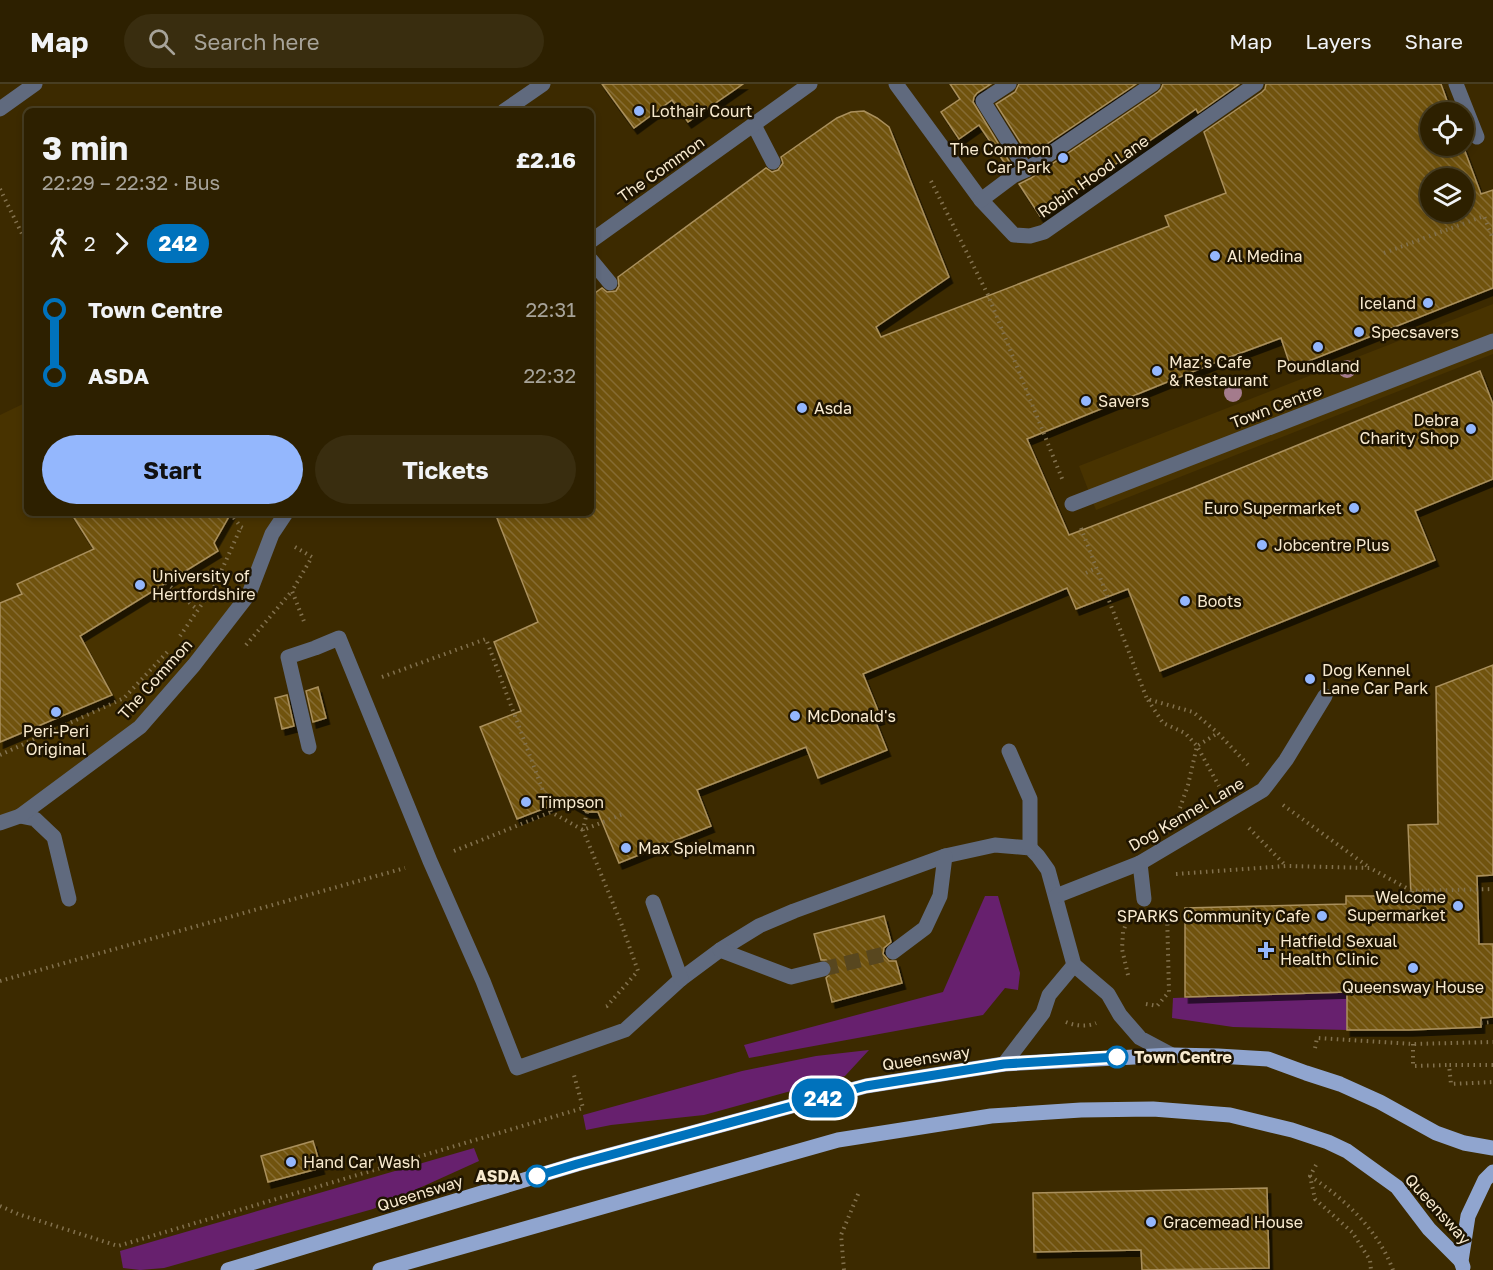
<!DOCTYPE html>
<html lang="en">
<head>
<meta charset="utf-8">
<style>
  :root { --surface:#2d2000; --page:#392d0f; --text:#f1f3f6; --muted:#a7a399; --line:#483e22; --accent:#94b7fd }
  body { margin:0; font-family:"Golos Text",sans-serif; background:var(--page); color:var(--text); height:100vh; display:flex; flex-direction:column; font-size:22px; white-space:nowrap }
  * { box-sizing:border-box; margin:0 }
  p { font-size:20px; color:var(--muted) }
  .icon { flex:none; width:33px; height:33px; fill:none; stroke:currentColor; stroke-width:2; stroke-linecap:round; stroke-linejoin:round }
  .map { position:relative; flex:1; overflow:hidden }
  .side { position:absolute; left:24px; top:24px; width:570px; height:408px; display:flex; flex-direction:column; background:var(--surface); border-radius:9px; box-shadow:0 3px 9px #0003,0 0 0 2px var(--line) }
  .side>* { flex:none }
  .badge { padding:0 12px; border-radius:20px; font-size:21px; line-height:39px }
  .buttons { position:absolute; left:1420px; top:18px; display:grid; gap:12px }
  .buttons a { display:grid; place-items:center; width:54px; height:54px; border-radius:50%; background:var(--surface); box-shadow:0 3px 9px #0003,0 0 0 2px var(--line); font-size:30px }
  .map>.badge { position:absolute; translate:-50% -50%; box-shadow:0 0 0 3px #fff }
  .legs { display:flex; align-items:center; gap:9px; height:66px; padding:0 18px; font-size:20px }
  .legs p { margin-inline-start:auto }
  .overview { display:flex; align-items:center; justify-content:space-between; height:102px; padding:0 18px }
  h1 { font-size:33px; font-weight:700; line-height:45px }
  .action { display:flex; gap:12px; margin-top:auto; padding:12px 18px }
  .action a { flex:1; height:69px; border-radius:36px; background:var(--accent); color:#111; font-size:24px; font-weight:700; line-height:69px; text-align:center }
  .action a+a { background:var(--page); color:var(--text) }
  ul { padding:0 18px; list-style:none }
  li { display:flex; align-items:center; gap:21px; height:66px; font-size:22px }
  li i { display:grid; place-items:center; width:9px; height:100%; margin:0 8px; background:currentColor }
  li i::after { content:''; width:15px; height:15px; margin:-8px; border:4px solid; border-radius:50%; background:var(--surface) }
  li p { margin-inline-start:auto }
  li:first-child i { background:linear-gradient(#0000 50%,currentColor 0) }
  li:last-child i { background:linear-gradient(currentColor 50%,#0000 0) }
  header { display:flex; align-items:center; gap:36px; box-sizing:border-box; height:84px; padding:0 30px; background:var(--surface); border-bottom:2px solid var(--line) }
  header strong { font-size:28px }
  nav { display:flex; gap:33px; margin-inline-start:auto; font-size:21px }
  .search { width:420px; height:54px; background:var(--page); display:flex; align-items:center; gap:15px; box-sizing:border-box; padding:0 21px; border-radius:33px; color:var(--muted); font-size:22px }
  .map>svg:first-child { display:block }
  .built { fill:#483300 }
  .grass { fill:#67206e }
  .building { fill:url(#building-back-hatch); stroke:#aa905c; stroke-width:1.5; fill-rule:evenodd; filter:url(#shadow) }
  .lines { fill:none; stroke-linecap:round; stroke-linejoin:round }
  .minor-tunnel { stroke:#58471f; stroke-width:15; stroke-dasharray:15 8; stroke-linecap:butt }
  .path { stroke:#82714d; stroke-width:4; stroke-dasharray:1.5 4.5; stroke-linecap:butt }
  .minor { stroke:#606a7e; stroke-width:15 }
  .major { stroke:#90a5cf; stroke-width:15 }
  .tree { fill:#a47b8c }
  .line-1-casing { stroke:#fff; stroke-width:14 }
  .line-1 { stroke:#0072bc; stroke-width:9 }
  .poi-dot { fill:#94b7fd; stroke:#1e1401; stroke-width:2 }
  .stop-1-dot { fill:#fff; stroke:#0072bc; stroke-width:3 }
  .labels { text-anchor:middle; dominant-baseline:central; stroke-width:5; stroke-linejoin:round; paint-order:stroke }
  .poi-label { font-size:16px; fill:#f8eacf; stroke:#1e1401; text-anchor:start }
  .street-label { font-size:16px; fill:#f8eacf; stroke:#1e1401 }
  .stop-label { font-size:16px; font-weight:bold; fill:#f8eacf; stroke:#1e1401; text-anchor:start }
</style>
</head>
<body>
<header>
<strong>Map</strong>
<div class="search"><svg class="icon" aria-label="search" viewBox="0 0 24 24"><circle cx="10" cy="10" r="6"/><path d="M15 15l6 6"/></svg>Search here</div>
<nav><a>Map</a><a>Layers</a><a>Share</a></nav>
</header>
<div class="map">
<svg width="1493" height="1186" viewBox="0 0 1493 1186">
  <defs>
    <pattern id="building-back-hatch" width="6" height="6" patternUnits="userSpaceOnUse" patternTransform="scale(1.5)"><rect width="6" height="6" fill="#70530f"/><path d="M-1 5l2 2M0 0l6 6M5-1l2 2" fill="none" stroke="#856c31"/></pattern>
    <filter id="shadow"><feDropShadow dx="3.5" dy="6" stdDeviation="0" flood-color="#0009"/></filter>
  </defs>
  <rect width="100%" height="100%" fill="#3c2a00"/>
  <g class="built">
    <path d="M 1493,220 L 1493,270 L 1096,426 L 1079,382 Z"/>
    <path d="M 27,318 L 27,429 L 286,429 L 249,510 L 140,643 L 0,739 L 0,331 Z"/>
  </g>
  <g class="grass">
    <path d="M 985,812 L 998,812 L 1020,889 L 1018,906 L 1005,904 L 983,931 L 749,974 L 744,961 L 943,908 Z"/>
    <path d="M 1347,908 L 1347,946 L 1233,943 L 1172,934 L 1173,914 Z"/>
    <path d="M 869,966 L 845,992 L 704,1031 L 611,1041 L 586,1046 L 583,1031 L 742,987 L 816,972 Z"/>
    <path d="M 474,1064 L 479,1077 L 373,1125 L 164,1184 L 140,1186 L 123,1184 L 120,1167 Z"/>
  </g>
  <g class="building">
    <path d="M 602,0 L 743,0 L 688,38 L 672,16 L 634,44 Z"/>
    <path d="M 950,0 L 991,0 L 977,9 L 974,13 L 973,18 L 1012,82 L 1008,84 L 979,41 L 959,55 L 941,28 L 960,15 Z"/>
    <path d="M 1019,0 L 1136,0 L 1029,72 L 996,20 L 1015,8 Z"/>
    <path d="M 1163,0 L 1239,0 L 1198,29 L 1196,25 L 1040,132 L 1019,100 L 1031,94 L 1158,8 L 1161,5 Z"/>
    <path d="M 1266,0 L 1441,0 L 1451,28 L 1431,28 L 1431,62 L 1463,62 L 1481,110 L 1493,106 L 1493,204 L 1291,284 L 1281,254 L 1219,277 L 1027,355 L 1069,451 L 1192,404 L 1480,287 L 1493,320 L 1493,395 L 1415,427 L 1435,476 L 1160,587 L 1128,505 L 1076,525 L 1067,504 L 863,590 L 881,634 L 875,636 L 887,666 L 818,694 L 806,663 L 697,706 L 711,742 L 619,779 L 598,728 L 587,728 L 566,716 L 517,735 L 480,643 L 521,627 L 494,558 L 538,538 L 495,429 L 591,429 L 591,212 L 602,204 L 607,208 L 616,207 L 619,202 L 618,193 L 766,84 L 772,88 L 778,86 L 783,79 L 781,73 L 837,34 L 851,28 L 864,27 L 877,34 L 889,43 L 949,193 L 876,243 L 881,253 L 1169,142 L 1165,132 L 1226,109 L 1204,48 L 1262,8 L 1265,5 ZM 1431,94 L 1464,94 L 1464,128 L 1431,128 Z"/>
    <path d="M 71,429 L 231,429 L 214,459 L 218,467 L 80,552 L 112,611 L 0,658 L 0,519 L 22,510 L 17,500 L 94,465 Z"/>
    <path d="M 1493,581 L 1493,791 L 1477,792 L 1479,860 L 1493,860 L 1493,933 L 1481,934 L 1481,943 L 1409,946 L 1347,946 L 1347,908 L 1185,913 L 1185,824 L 1346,820 L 1346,812 L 1411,812 L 1408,741 L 1438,740 L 1436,603 Z"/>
    <path d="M 318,603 L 326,634 L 313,638 L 306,607 Z"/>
    <path d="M 287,611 L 294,642 L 282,645 L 275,614 Z"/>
    <path d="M 884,832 L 891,858 L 884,864 L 883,870 L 889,877 L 896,877 L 902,899 L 832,918 L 826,894 L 832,888 L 832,882 L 826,876 L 821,876 L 814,850 Z"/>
    <path d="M 313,1057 L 321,1084 L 268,1098 L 261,1072 Z"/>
    <path d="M 1267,1104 L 1269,1184 L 1142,1186 L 1141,1166 L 1034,1168 L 1033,1109 Z"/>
  </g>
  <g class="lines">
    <path class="minor-tunnel" d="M 823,885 L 893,868"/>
    <g class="path">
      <path d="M 931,97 L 988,211 L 1063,397"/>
      <path d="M 0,105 L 27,160"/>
      <path d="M 1384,169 L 1484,132 L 1493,155"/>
      <path d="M 230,429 L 241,443 L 243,444"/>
      <path d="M 1081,444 L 1147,615 L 1193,628 L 1218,649 L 1250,683"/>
      <path d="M 295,463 L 312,473 L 292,507 L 305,540"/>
      <path d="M 1086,489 L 1096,484"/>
      <path d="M 166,499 L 198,526"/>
      <path d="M 180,552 L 215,501 L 241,443"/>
      <path d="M 246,561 L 292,507"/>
      <path d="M 382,593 L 486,555 L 551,728 L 583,746 L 623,730"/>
      <path d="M 1148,616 L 1163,639 L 1185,649 L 1197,662 L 1219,702"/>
      <path d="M 0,671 L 124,614 L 170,565"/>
      <path d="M 1283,721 L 1370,784"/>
      <path d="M 1180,724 L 1188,701 L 1197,662 L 1218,649"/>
      <path d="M 587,728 L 583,746 L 621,839 L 638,887 L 607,922 L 604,923"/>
      <path d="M 1249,744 L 1286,782"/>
      <path d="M 454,767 L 551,728"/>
      <path d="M 1176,790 L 1286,782 L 1370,784 L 1412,807 L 1493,805"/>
      <path d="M 1412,807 L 1413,830"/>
      <path d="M 1128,891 L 1122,865 L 1123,848 L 1128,834"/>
      <path d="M 0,897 L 405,784"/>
      <path d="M 1146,920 L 1157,922 L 1169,908 L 1167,828"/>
      <path d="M 1066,938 C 1075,942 1087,943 1096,939"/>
      <path d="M 1481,939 L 1493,938"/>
      <path d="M 1413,960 L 1413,982 L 1449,981"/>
      <path d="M 1315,964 L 1317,954 L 1413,960 L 1493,958"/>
      <path d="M 1493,981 L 1449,981 L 1451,1000 L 1493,998"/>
      <path d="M 1316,1081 L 1310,1092 L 1315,1115 L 1352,1148 L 1370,1176 L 1371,1186"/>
      <path d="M 1310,1092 C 1345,1115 1378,1146 1393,1186"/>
      <path d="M 0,1122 L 18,1130 L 118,1162 L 583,1024 L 574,991"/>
      <path d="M 844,1186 L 841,1151 L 859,1108"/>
    </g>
    <g class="minor">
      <path d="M 896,0 L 981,116 L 1014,151 L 1030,152 L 1044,148 L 1256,0"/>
      <path d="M 1009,0 L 983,17 L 1026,86"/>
      <path d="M 1456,0 L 1477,53"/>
      <path d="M 0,25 L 35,0"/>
      <path d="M 504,27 L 543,0"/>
      <path d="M 754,41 L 773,78"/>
      <path d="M 981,116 L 1013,92 L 1026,86 L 1153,0"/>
      <path d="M 591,157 L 810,0"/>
      <path d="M 591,176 L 610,199"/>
      <path d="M 1072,420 L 1493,257"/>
      <path d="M 309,663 L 288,573 L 315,564 L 339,554 L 430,777 L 483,897 L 517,984 L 625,946 L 681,895 L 720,866 L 759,842 L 794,827 L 945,772 L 995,761 L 1030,764 L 1038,772 L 1048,786 L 1074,881 L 1108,910 L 1120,931 L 1140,954 L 1172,971"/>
      <path d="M 1009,667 L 1030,715 L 1030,764"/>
      <path d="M 20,732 L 35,735 L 54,753 L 69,815"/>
      <path d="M 0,739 L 20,732 L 140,643 L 194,581 L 249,510 L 272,450 L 286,429"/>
      <path d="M 1140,779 L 1144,815"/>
      <path d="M 1056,812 L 1140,779 L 1263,706 L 1286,676 L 1325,612"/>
      <path d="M 653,818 L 681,895"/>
      <path d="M 720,866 L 791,893 L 823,885"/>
      <path d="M 893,868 L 925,844 L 940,812 L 945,772"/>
      <path d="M 1004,980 L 1043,929 L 1049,911 L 1074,881"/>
    </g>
    <g class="major">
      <path d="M 1463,1183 L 1461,1177 L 1468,1132 L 1485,1096 L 1493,1088"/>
      <path d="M 228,1186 L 577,1080 L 866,1002 L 1004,980 L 1172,971 L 1218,972 L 1268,975 L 1306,989 L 1340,1000 L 1380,1018 L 1436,1049 L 1464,1059 L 1493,1064"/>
      <path d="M 380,1186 L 838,1056 L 991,1032 L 1081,1026 L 1153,1025 L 1230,1031 L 1292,1046 L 1328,1058 L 1347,1067 L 1397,1103 L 1429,1145 L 1461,1177"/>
    </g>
  </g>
  <g class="tree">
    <circle cx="1347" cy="285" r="9"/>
    <circle cx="1233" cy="309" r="9"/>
  </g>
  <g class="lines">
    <g class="line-1-casing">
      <path id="line-1" d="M 537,1092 L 577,1080 L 866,1002 L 1004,980 L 1117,973"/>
    </g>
    <use href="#line-1" class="line-1"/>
  </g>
  <g class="poi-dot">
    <circle cx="639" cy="27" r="6"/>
    <circle cx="1063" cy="74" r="6"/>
    <circle cx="1215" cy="172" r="6"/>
    <circle cx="1428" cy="219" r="6"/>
    <circle cx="1359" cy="248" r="6"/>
    <circle cx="1318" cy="263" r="6"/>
    <circle cx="1157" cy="287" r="6"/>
    <circle cx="1086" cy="317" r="6"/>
    <circle cx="802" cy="324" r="6"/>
    <circle cx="1471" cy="345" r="6"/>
    <circle cx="1354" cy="424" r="6"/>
    <circle cx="1262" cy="461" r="6"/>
    <circle cx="140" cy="501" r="6"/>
    <circle cx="1185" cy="517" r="6"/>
    <circle cx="1310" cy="595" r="6"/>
    <circle cx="56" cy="628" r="6"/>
    <circle cx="795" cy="632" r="6"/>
    <circle cx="526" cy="718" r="6"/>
    <circle cx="626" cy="764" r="6"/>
    <circle cx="1458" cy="822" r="6"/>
    <circle cx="1322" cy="832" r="6"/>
    <path d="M1263 857h6v6h6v6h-6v6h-6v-6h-6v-6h6z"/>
    <circle cx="1413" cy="884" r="6"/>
    <circle cx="291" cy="1078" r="6"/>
    <circle cx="1151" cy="1138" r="6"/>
  </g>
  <g class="stop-1-dot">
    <circle cx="1117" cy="973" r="10"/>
    <circle cx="537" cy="1092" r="10"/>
  </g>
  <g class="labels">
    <g class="poi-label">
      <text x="651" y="27">Lothair Court</text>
      <text x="1051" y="65" text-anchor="end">The Common<tspan x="1051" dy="18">Car Park</tspan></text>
      <text x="1227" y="172">Al Medina</text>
      <text x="1416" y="219" text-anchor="end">Iceland</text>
      <text x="1371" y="248">Specsavers</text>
      <text x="1169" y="278">Maz's Cafe<tspan x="1169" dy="18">&amp; Restaurant</tspan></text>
      <text x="1318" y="282" text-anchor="middle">Poundland</text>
      <text x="1098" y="317">Savers</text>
      <text x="814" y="324">Asda</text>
      <text x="1459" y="336" text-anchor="end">Debra<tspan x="1459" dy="18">Charity Shop</tspan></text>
      <text x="1342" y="424" text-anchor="end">Euro Supermarket</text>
      <text x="1274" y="461">Jobcentre Plus</text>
      <text x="152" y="492">University of<tspan x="152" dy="18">Hertfordshire</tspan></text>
      <text x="1197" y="517">Boots</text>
      <text x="1322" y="586">Dog Kennel<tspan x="1322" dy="18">Lane Car Park</tspan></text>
      <text x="807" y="632">McDonald's</text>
      <text x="56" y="647" text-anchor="middle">Peri-Peri<tspan x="56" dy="18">Original</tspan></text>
      <text x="538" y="718">Timpson</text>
      <text x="638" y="764">Max Spielmann</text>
      <text x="1446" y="813" text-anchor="end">Welcome<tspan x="1446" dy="18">Supermarket</tspan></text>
      <text x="1310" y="832" text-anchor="end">SPARKS Community Cafe</text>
      <text x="1280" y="857">Hatfield Sexual<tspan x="1280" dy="18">Health Clinic</tspan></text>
      <text x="1413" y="903" text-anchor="middle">Queensway House</text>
      <text x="303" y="1078">Hand Car Wash</text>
      <text x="1163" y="1138">Gracemead House</text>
    </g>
    <g class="street-label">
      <text transform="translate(661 85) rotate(-35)">The Common</text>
      <text transform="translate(1093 92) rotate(-35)">Robin Hood Lane</text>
      <text transform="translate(1276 322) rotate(-21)">Town Centre</text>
      <text transform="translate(155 595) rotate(-48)">The Common</text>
      <text transform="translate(1186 730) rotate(-30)">Dog Kennel Lane</text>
      <text transform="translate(926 974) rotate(-9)">Queensway</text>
      <text transform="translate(420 1109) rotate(-17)">Queensway</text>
      <text transform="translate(1438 1125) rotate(48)">Queensway</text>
    </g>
    <g class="stop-label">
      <text x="1134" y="973">Town Centre</text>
      <text x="520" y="1092" text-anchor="end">ASDA</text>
    </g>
  </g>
</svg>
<div class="buttons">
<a><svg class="icon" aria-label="locate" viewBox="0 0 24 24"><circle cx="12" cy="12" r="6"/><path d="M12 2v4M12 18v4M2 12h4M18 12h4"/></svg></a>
<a><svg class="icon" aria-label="layers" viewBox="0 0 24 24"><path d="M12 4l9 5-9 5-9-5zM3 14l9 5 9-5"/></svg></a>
</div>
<b class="badge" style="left:823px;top:1014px;background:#0072bc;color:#fff">242</b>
<section class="side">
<div class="overview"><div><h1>3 min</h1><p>22:29 – 22:32 · Bus</p></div><b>£2.16</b></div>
<div class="legs"><svg class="icon" aria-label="walk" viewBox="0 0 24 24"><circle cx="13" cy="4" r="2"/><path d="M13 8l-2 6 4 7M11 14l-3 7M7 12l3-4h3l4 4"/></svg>2<svg class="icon" aria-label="forward" viewBox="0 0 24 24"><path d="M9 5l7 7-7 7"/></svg><b class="badge" style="background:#0072bc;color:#fff">242</b></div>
<ul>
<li><i style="color:#0072bc"></i><b>Town Centre</b><p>22:31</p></li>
<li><i style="color:#0072bc"></i><b>ASDA</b><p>22:32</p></li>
</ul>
<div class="action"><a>Start</a><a>Tickets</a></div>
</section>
</div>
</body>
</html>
